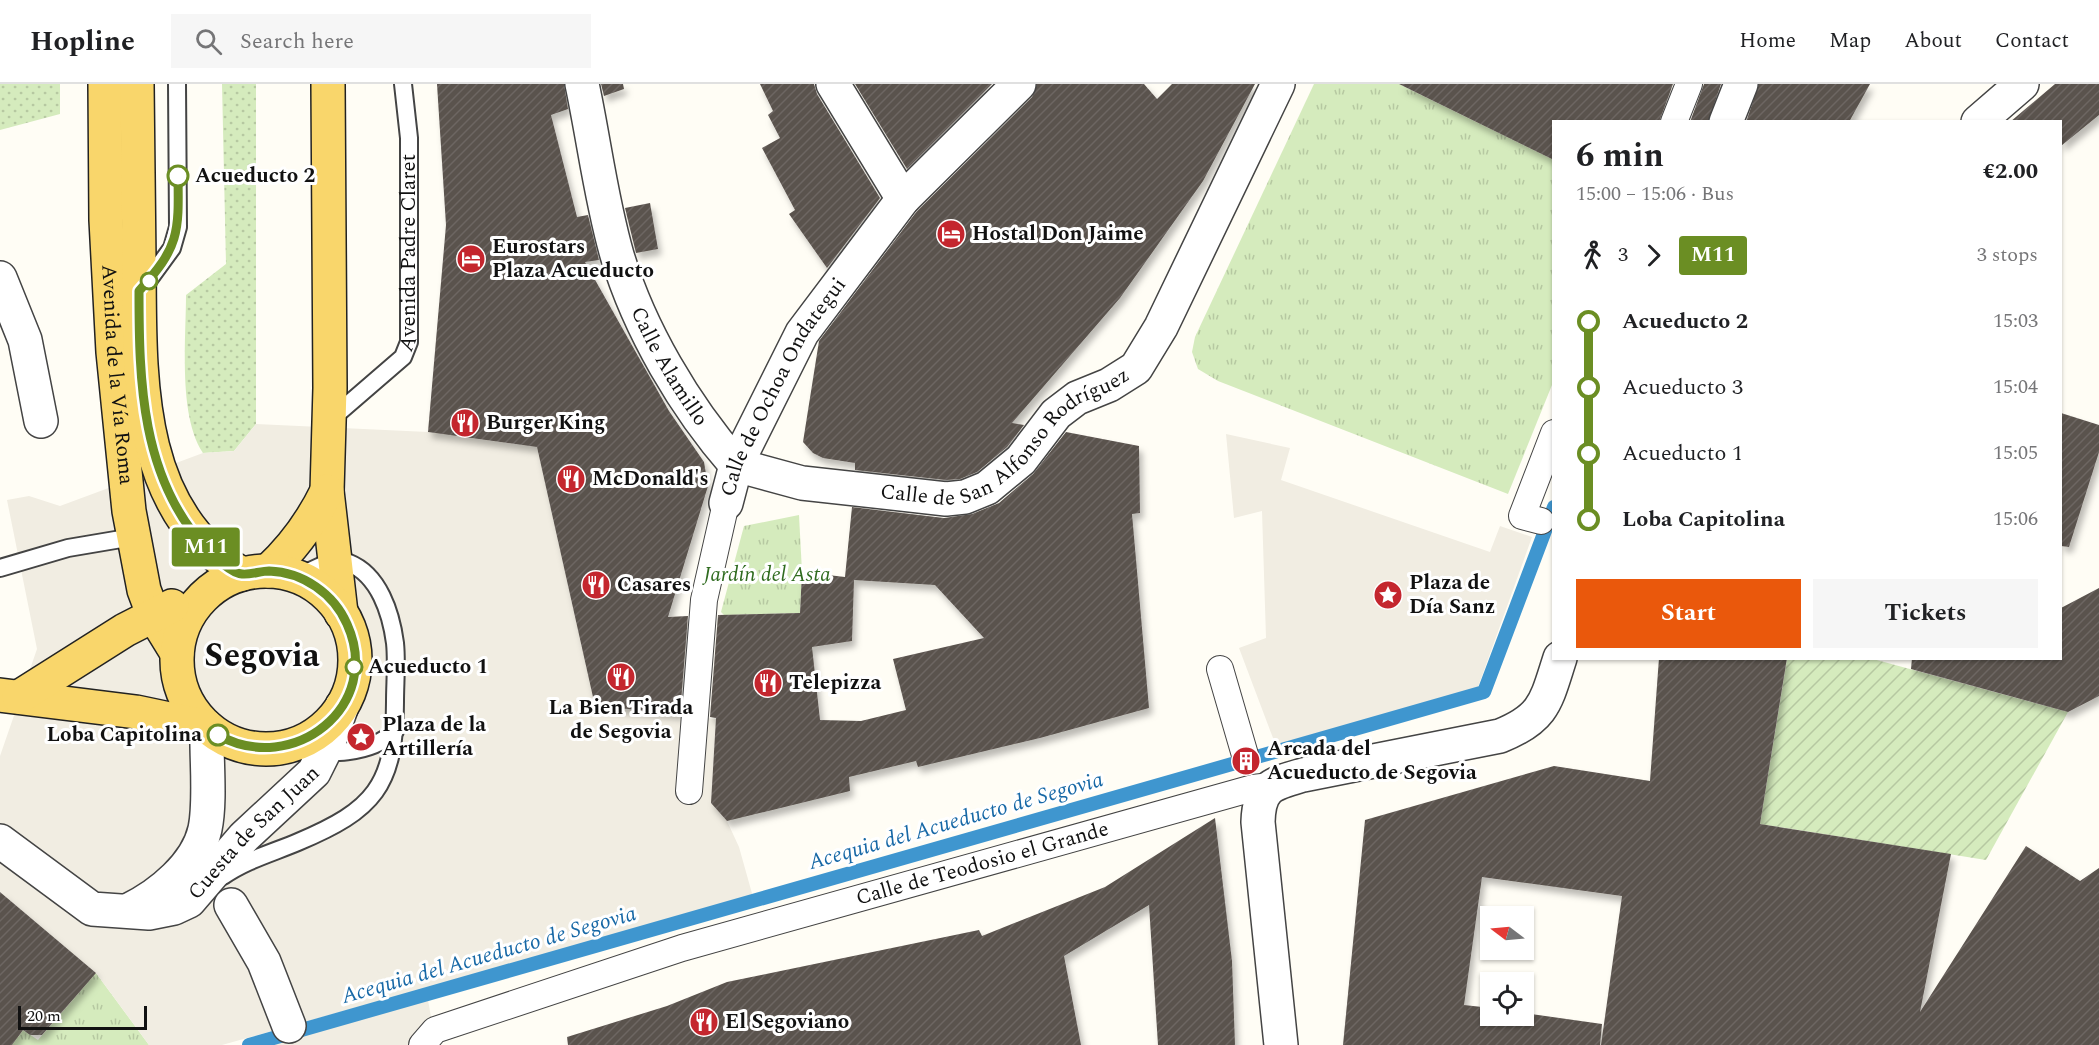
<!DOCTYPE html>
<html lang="en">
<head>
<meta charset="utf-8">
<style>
  :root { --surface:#fff; --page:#f6f6f6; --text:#202124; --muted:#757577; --line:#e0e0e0; --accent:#ea580c }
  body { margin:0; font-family:Spectral,serif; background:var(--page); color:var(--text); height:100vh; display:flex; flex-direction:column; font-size:22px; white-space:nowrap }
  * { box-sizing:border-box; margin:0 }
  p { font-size:20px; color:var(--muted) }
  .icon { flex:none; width:33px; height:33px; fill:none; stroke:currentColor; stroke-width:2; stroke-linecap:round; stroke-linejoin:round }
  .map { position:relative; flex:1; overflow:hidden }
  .side { position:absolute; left:1552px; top:36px; width:510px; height:540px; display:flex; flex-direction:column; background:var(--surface); border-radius:0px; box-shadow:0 2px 4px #0004 }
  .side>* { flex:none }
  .badge { padding:0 12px; border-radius:4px; font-size:21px; line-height:39px }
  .needle { width:39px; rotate:286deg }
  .fabs { position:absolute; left:1480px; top:822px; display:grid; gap:12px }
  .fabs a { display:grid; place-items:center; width:54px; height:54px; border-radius:0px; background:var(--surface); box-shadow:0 2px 4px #0004; font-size:30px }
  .scale { position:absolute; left:18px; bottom:15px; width:129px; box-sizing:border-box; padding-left:6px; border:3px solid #111; border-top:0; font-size:16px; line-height:21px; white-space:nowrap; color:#111; -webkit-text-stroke:4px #fff; paint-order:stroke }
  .map>.badge { position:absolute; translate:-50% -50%; box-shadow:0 0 0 3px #fff }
  .legs { display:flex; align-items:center; gap:9px; height:66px; padding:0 24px; font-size:20px }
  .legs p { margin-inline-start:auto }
  .summary { display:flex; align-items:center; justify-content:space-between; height:102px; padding:0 24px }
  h1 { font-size:33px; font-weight:700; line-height:45px }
  .action { display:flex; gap:12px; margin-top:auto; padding:12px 24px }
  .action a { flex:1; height:69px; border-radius:0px; background:var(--accent); color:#fff; font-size:24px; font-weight:700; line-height:69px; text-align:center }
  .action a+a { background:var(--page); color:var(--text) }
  ul { padding:0 24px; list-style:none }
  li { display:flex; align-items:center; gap:21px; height:66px; font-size:22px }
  li i { display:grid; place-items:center; width:9px; height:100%; margin:0 8px; background:currentColor }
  li i::after { content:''; width:15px; height:15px; margin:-8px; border:4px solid; border-radius:50%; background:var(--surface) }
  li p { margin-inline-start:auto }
  li:first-child i { background:linear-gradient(#0000 50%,currentColor 0) }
  li:last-child i { background:linear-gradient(currentColor 50%,#0000 0) }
  header { display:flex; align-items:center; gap:36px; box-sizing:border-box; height:84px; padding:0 30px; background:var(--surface); border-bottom:2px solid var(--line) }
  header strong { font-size:28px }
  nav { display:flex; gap:33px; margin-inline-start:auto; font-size:21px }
  .search { width:420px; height:54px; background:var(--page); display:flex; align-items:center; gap:15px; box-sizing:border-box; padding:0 21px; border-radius:0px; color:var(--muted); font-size:22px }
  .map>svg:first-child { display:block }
  .grass { fill:url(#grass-dots) }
  .park { fill:url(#park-tufts) }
  .garden { fill:url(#garden-furrows) }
  .plaza { fill:#f1ede2 }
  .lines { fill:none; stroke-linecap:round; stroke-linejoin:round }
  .stream { stroke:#3f96cf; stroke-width:14 }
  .building { fill:url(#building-hatch); fill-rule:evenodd; filter:url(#shadow) }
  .service-casing { stroke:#444; stroke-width:20 }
  .pedestrian-casing { stroke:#444; stroke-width:28 }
  .minor-casing { stroke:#444; stroke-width:36 }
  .tertiary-casing { stroke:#444; stroke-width:36 }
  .primary-casing { stroke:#222; stroke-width:36 }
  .service { stroke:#fff; stroke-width:16 }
  .pedestrian { stroke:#fff; stroke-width:26 }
  .minor { stroke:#fff; stroke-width:33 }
  .tertiary { stroke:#fff; stroke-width:33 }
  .primary { stroke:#f9d66b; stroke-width:33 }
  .line-1-casing { stroke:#fff; stroke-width:14 }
  .line-1 { stroke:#6b8e23; stroke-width:9 }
  .stop-1-dot { fill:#fff; stroke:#6b8e23; stroke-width:3 }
  .labels { text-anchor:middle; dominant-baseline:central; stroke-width:6; stroke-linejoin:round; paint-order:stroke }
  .stop-label { font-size:21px; font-weight:bold; fill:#111; stroke:#fff; text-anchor:start }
  .poi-label { font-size:21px; font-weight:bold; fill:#111; stroke:#fff; text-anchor:start }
  .street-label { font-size:21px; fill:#111; stroke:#fff }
  .park-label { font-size:21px; font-style:italic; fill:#2f6b1f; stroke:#fff }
  .water-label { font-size:22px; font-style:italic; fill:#1768a6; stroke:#fff }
  .town-label { font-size:33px; font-weight:bold; fill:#111; stroke:#fff }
</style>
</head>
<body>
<header>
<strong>Hopline</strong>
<div class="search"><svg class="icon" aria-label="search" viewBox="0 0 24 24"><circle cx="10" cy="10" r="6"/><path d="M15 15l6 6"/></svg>Search here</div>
<nav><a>Home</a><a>Map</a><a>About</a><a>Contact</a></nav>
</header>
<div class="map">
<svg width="2099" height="961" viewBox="0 0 2099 961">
  <defs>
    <pattern id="grass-dots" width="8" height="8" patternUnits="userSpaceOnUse" patternTransform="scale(1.5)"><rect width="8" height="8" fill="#d5ebbd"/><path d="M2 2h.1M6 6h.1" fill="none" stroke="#b6c8a1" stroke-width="1.8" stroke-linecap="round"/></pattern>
    <pattern id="park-tufts" width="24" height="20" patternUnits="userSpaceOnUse" patternTransform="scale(1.5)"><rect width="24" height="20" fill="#d5ebbd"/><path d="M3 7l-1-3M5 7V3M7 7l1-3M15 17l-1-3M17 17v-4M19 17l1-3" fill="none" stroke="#b6c8a1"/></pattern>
    <pattern id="garden-furrows" width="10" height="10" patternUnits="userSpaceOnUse" patternTransform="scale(1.5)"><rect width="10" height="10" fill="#d5ebbd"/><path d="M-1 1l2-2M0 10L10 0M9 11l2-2" fill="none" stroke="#b6c8a1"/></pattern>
    <pattern id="building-hatch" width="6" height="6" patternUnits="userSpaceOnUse" patternTransform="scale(1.5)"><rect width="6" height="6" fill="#5a524d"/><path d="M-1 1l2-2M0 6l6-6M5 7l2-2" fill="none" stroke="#6d6662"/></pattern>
    <filter id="shadow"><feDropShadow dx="3.5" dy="6" stdDeviation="3" flood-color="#0004"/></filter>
  </defs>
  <rect width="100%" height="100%" fill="#fffdf5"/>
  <g class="grass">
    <path d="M 0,0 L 60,0 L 60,30 L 0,46 Z"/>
    <path d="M 222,0 L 256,0 L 256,340 L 234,367 L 203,369 C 178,331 186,256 186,211 L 226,180 Z"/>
  </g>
  <g class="park">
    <path d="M 1314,0 L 1399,0 L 1554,76 L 1554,296 L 1508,410 L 1218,297 L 1198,285 L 1192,268 L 1195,253 Z"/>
    <path d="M 799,431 L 802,488 L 800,529 L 724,531 L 721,528 L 744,442 Z"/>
    <path d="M 96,889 L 149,961 L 0,961 L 0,945 L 18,953 L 23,946 L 38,956 Z"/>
  </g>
  <path class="garden" d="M 1787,575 L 1873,575 L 2068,628 L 1986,776 L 1760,740 Z"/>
  <g class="plaza">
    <path d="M 256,340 L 428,348 L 537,363 L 595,622 L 716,635 L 711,719 L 727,737 L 739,763 L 753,813 L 222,961 L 149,961 L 96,889 L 0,808 L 0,672 L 37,565 L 7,416 L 29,412 L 60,422 L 203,369 L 234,367 Z"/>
    <path d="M 1226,350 L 1290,364 L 1281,396 L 1490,468 L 1500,442 L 1532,453 L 1478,603 L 1276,662 L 1239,564 L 1266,554 L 1262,427 L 1234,434 Z"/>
    <path d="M 428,916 L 436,961 L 267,961 Z"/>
  </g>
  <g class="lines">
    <path class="stream" d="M 249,961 L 1484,608 L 1554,423"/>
  </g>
  <g class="building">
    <path d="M 437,0 L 564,0 L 568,25 L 551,31 L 577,133 L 588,131 L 599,176 L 585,178 L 669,327 L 704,378 L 708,402 L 668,533 L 688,532 L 680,630 L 595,622 L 537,363 L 428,348 L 446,141 Z"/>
    <path d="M 601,0 L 623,0 L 624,5 L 604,12 Z"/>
    <path d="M 760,0 L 814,0 L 817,10 L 880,114 L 827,184 L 789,130 L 795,126 L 762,64 L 780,54 L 768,31 L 773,27 Z"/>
    <path d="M 855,0 L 992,0 L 907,85 Z"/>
    <path d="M 1037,0 L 1144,0 L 1157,15 L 1172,0 L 1255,0 L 1203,97 L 1120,214 L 1012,339 L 1024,341 L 1007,363 L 977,388 L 960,395 L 946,396 L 855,386 L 855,379 L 823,374 L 813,369 L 803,358 L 819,257 L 917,127 L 1032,13 Z"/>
    <path d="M 1399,0 L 1673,0 L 1659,38 L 1554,38 L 1554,76 Z"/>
    <path d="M 1704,0 L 1721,0 L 1708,38 L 1690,38 Z"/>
    <path d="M 1759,0 L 1870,0 L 1849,38 L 1746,38 Z"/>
    <path d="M 2055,0 L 2099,0 L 2099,31 L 2061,62 L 2061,38 L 2010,38 Z"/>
    <path d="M 650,119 L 658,165 L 636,169 L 625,124 Z"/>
    <path d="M 2061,329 L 2099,341 L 2099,368 L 2069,463 L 2061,462 Z"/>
    <path d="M 1066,348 L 1139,362 L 1140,429 L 1132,430 L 1149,624 L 1040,654 L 918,683 L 916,677 L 849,693 L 850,707 L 727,737 L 711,719 L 716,634 L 710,633 L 718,531 L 800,529 L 802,488 L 845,493 L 852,423 L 944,434 L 972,430 L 999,419 L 1033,390 ZM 854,496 L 935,501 L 984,554 L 893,575 L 906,626 L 861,637 L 820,636 L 812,563 L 852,557 Z"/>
    <path d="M 2099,504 L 2099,612 L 2068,628 L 1911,585 L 1912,574 L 2061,574 L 2061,524 Z"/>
    <path d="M 1659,574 L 1787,574 L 1760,740 L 1951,770 L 1920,928 L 2026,762 L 2080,797 L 2099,784 L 2099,961 L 1601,961 L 1622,812 L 1482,793 L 1464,921 L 1491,924 L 1491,932 L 1524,932 L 1524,929 L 1602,940 L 1600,961 L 1343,961 L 1365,736 L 1554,682 L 1650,697 Z"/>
    <path d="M 1215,734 L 1232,877 L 1235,961 L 1158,961 L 1149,821 L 1064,872 L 1081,961 L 568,961 L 567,953 L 667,922 L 727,898 L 979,846 L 982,852 L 1105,803 Z"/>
    <path d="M 0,808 L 96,889 L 42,951 L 30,951 L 23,946 L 12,961 L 0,961 Z"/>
  </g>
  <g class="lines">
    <g class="service-casing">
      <g id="service">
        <path d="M 142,205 L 172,164 L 178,143 L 177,0"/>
        <path id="s1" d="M 330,336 L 403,273 L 409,258 L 409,54 L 403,0"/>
        <path d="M 0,484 L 68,464 L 133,453"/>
        <path d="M 272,665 C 313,667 364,677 395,647"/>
        <path d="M 223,792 C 246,776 272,769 298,758 C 374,726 395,702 395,618 C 395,599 397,578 395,559 C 391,529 379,491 349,479 L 323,481 L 297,493"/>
      </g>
    </g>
    <g class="pedestrian-casing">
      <g id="pedestrian">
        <path d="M 1674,38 L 1689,0"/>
        <path d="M 1541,437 L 1522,432 L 1554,349"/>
        <path d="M 1220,585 L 1245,671"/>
        <path d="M 689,707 L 704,516 L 726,419"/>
        <path id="s2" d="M 422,961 L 435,946 L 682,864 L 1253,704 L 1271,702"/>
      </g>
    </g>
    <g class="minor-casing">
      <g id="minor">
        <path id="s3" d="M 582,0 C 594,56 601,116 617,171 C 639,245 685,323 736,381"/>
        <path d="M 833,0 L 903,115"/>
        <path d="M 1726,38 L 1741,0"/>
        <path d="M 1978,38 L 2022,0"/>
        <path d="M 0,194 L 25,256 L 41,337"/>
        <path id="s4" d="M 736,381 L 802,399 L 946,415 L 965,413 L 987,404 L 1021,376 L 1056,330 L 1077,314 L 1109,301 L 1136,284 L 1161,243 L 1278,0"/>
        <path id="s5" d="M 726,419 L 736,381 L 802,249 L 903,115 L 1019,0"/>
        <path d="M 231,821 L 264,878 L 289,942"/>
        <path d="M 1281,961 L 1258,738 C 1259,702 1272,700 1303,691 L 1500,652 C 1545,634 1546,617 1560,574"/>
      </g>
    </g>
    <g class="tertiary-casing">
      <g id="tertiary">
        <path id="s6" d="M 0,757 L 92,825 L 149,829 L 174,824 L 189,817 L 244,753 L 314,688 L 329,658 L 342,622"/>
        <path d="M 129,826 C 160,811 197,781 205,745 C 211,716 206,674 207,643"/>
      </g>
    </g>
    <g class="primary-casing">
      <g id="primary">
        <path id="s7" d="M 105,0 L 106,136 L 113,268 L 129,427 L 144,506 L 153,530 L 177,569"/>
        <path d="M 137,0 C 138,59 138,119 139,178 C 140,288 133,426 242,490"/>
        <path d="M 328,0 L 330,304 L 327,407 L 341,529"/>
        <path d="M 268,487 C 294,463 312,438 327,407"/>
        <circle cx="266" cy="576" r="89"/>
        <path d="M 0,611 L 136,628 L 207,643"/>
        <path d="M 19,613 L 125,546 L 172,522"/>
      </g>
    </g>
    <use href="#service" class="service"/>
    <use href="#pedestrian" class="pedestrian"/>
    <use href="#minor" class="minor"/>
    <use href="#tertiary" class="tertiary"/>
    <use href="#primary" class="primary"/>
  </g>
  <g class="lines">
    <g class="line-1-casing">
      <path id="line-1" d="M 178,92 C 179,150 179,163 139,207 C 139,297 141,394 206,464 C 214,472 230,489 242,490 C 250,491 261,487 269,487 C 303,488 334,510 347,540 C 384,622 293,693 218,651"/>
    </g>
    <use href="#line-1" class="line-1"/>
  </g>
  <defs>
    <g id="hotel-disc" transform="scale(1.5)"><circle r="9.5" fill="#c4262e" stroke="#fff"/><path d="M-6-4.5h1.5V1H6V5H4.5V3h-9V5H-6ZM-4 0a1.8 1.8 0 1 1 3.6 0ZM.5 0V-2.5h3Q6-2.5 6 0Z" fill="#fff"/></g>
    <g id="restaurant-disc" transform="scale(1.5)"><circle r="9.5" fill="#c4262e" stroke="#fff"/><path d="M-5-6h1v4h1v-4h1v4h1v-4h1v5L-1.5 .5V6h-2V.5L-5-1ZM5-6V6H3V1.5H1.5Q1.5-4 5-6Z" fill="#fff"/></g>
    <g id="sight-disc" transform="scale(1.5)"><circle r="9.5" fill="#c4262e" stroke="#fff"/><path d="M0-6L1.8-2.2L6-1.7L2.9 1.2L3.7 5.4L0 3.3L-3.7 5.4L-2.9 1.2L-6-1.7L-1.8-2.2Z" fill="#fff"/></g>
    <g id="building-disc" transform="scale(1.5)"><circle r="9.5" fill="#c4262e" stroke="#fff"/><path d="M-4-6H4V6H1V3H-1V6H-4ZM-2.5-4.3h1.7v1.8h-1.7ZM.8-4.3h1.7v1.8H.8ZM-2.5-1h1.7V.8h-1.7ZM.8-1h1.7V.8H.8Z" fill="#fff"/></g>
  </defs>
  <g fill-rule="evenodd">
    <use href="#hotel-disc" x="951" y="150"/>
    <use href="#hotel-disc" x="471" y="175"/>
    <use href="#restaurant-disc" x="465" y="339"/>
    <use href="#restaurant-disc" x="571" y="395"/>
    <use href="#restaurant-disc" x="596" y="501"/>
    <use href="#sight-disc" x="1388" y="511"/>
    <use href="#restaurant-disc" x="621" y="593"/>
    <use href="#restaurant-disc" x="768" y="599"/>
    <use href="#sight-disc" x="361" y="653"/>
    <use href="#building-disc" x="1246" y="677"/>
    <use href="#restaurant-disc" x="704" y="938"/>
  </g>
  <g class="stop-1-dot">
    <circle cx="178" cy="92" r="10"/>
    <circle cx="149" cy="197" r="8"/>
    <circle cx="354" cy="583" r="8"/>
    <circle cx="218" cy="651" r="10"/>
  </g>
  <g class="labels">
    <g class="stop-label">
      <text x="195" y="92">Acueducto 2</text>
      <text x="368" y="583">Acueducto 1</text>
      <text x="202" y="651" text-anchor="end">Loba Capitolina</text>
    </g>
    <g class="poi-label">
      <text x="972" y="150">Hostal Don Jaime</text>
      <text x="492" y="163">Eurostars<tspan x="492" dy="24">Plaza Acueducto</tspan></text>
      <text x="486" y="339">Burger King</text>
      <text x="592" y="395">McDonald's</text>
      <text x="1409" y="499">Plaza de<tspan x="1409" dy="24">Día Sanz</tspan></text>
      <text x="617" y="501">Casares</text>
      <text x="789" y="599">Telepizza</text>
      <text x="621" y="624" text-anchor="middle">La Bien Tirada<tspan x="621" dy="24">de Segovia</tspan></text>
      <text x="382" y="641">Plaza de la<tspan x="382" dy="24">Artillería</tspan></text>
      <text x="1267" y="665">Arcada del<tspan x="1267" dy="24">Acueducto de Segovia</tspan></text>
      <text x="725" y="938">El Segoviano</text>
    </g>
    <g class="street-label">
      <text stroke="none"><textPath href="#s1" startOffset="202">Avenida Padre Claret</textPath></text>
      <text stroke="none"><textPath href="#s3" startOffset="298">Calle Alamillo</textPath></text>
      <text stroke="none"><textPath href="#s7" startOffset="291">Avenida de la Vía Roma</textPath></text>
      <text stroke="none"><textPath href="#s5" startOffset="130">Calle de Ochoa Ondategui</textPath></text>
      <text stroke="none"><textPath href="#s4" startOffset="294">Calle de San Alfonso Rodríguez</textPath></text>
      <text stroke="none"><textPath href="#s6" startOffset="308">Cuesta de San Juan</textPath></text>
      <text stroke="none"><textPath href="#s2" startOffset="592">Calle de Teodosio el Grande</textPath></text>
    </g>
    <g class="park-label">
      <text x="767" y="491">Jardín del Asta</text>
    </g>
    <g class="water-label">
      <text transform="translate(956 737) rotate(-16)">Acequia del Acueducto de Segovia</text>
      <text transform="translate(489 871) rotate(-16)">Acequia del Acueducto de Segovia</text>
    </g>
    <g class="town-label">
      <text x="262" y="572">Segovia</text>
    </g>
  </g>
</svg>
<div class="fabs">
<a><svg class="needle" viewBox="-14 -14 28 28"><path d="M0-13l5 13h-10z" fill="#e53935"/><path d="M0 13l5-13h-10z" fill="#757577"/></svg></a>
<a><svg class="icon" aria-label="locate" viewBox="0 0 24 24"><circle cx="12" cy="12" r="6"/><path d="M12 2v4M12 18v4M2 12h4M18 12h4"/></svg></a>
</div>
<div class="scale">20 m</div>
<b class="badge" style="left:206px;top:463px;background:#6b8e23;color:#fff">M11</b>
<section class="side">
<div class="summary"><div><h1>6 min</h1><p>15:00 – 15:06 · Bus</p></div><b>€2.00</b></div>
<div class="legs"><svg class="icon" aria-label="walk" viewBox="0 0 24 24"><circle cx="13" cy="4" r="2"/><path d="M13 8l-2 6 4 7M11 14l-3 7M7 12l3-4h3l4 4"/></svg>3<svg class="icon" aria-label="forward" viewBox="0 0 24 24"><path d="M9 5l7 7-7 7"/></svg><b class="badge" style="background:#6b8e23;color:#fff">M11</b><p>3 stops</p></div>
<ul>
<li><i style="color:#6b8e23"></i><b>Acueducto 2</b><p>15:03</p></li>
<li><i style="color:#6b8e23"></i><span>Acueducto 3</span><p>15:04</p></li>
<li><i style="color:#6b8e23"></i><span>Acueducto 1</span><p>15:05</p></li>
<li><i style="color:#6b8e23"></i><b>Loba Capitolina</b><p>15:06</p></li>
</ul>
<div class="action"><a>Start</a><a>Tickets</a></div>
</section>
</div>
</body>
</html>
